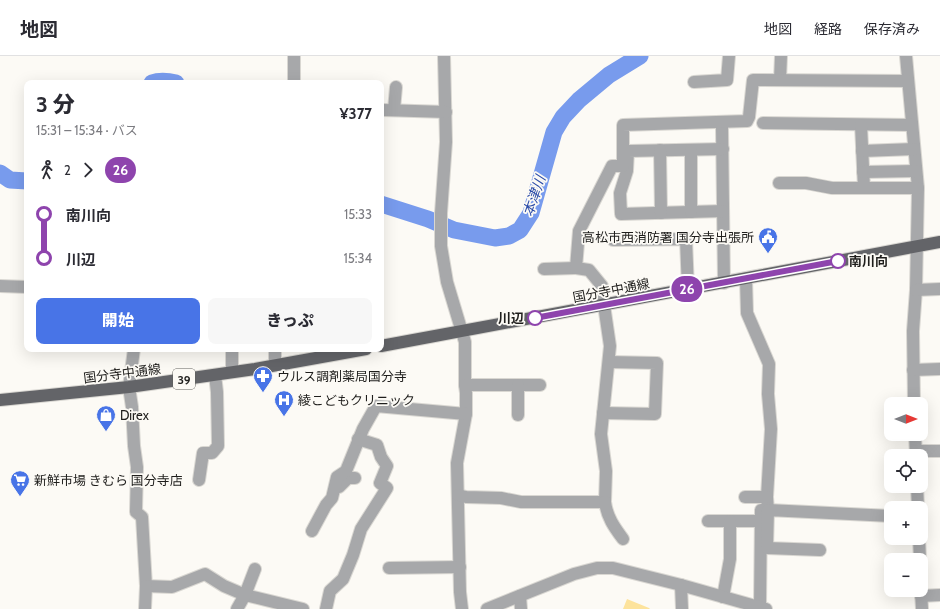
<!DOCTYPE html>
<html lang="ja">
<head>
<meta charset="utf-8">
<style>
  :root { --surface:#fff; --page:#f7f7f7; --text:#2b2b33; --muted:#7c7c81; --line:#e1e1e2; --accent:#4874e7 }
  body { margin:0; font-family:Cabin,"Noto Sans JP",sans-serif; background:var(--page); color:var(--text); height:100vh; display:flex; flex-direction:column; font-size:15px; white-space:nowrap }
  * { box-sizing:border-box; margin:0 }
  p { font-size:13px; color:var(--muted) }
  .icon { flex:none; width:22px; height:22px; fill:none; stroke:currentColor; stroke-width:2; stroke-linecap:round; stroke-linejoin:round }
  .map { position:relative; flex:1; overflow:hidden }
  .side { position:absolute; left:24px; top:24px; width:360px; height:272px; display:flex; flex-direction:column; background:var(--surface); border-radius:8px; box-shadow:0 4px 16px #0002 }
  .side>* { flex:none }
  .badge { padding:0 8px; border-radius:13px; font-size:14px; line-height:26px }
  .needle { width:26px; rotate:90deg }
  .buttons { position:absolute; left:884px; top:341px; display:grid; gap:8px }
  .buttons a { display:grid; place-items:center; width:44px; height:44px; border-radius:8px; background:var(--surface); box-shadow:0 4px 16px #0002; font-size:20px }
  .map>.badge { position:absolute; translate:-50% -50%; box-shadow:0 0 0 2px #fff }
  .legs { display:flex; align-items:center; gap:6px; height:44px; padding:0 12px; font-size:13px }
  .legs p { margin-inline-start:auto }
  .head { display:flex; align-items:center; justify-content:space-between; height:68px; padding:0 12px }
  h1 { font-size:22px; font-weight:800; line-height:30px }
  .action { display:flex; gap:8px; margin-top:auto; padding:8px 12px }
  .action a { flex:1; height:46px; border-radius:8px; background:var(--accent); color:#fff; font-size:16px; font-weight:800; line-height:46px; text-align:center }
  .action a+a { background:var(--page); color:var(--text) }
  ul { padding:0 12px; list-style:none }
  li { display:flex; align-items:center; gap:14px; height:44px; font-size:15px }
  li i { display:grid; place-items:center; width:6px; height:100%; margin:0 5px; background:currentColor }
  li i::after { content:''; width:10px; height:10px; margin:-5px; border:3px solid; border-radius:50%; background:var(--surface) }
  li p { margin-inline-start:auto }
  li:first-child i { background:linear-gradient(#0000 50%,currentColor 0) }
  li:last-child i { background:linear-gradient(currentColor 50%,#0000 0) }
  header { display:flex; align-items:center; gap:24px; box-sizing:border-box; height:56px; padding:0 20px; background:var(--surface); border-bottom:1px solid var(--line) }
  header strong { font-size:19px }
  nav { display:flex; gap:22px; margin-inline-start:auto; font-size:14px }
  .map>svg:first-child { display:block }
  .green { fill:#fde39c }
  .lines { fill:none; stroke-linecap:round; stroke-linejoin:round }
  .river { stroke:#789bed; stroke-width:17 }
  .minor-casing { stroke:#d9d7d2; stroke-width:14 }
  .major-casing { stroke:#d9d7d2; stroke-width:14 }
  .minor { stroke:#a7a8aa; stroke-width:12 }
  .major { stroke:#636468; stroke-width:12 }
  .line-1-casing { stroke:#fff; stroke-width:9 }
  .line-1 { stroke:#8e44ad; stroke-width:6 }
  .stop-1-dot { fill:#fff; stroke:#8e44ad; stroke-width:2 }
  .labels { text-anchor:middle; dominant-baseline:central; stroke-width:3.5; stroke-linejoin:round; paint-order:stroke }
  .shield { fill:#fcfaf5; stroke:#61605d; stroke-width:1 }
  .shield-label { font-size:12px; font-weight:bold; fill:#1f1e1c }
  .poi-label { font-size:13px; fill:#1f1e1c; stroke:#fcfaf5; text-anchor:start }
  .stop-label { font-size:13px; font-weight:bold; fill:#1f1e1c; stroke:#fcfaf5; text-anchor:start }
  .street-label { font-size:13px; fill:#1f1e1c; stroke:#fcfaf5 }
  .water-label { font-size:14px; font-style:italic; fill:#294aa8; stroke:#fcfaf5 }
</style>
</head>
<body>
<header>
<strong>地図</strong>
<nav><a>地図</a><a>経路</a><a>保存済み</a></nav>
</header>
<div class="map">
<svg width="940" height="553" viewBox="0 0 940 553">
  <rect width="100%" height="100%" fill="#fcfaf5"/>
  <path class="green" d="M 627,543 L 649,552 L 650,553 L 623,553 Z"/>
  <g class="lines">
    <g class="river">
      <path d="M 152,27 C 160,24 168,25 176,27"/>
      <path d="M 0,117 L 10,124 L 27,125"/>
      <path d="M 381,148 L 428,163 L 454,174 L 495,182 L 509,180 L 520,174 L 531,157 L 554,76 L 563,61 L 579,44 L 609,19 L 640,0"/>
    </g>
    <g class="minor-casing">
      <g id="minor">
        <path d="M 294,0 L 294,27"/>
        <path d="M 444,0 L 446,86 L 441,157 L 441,190 L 447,226 L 465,286 L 465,329 L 466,337 L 466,358 L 457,407 L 460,536 L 462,553"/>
        <path d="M 906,0 L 918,132 L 916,234 L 913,275 L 914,348"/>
        <path d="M 780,24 L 781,0"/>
        <path d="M 694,26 L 727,24 L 729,0"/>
        <path d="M 383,54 L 446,56"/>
        <path d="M 394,54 L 396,31"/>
        <path d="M 763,67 L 912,69"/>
        <path d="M 861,69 L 864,132"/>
        <path d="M 722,71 L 724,227"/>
        <path d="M 723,93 L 628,95 L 627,115 L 620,137 L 621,158 L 723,155"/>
        <path d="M 660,94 L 661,157"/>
        <path d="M 691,94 L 691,156"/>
        <path d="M 862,95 L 914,93"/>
        <path d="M 863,116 L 916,115"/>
        <path d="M 779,127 L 806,127 L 832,132 L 918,132"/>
        <path d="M 613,184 L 686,183 L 688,233"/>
        <path d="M 544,213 L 576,212"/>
        <path d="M 746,223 L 747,257 L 769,308 L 768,338 L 771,373 L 767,441 L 768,454 L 761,454 L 760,551"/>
        <path d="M 0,230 L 27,231"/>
        <path d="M 916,234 L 940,233"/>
        <path d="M 134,293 L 129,331 L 132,351 L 134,390 L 137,411 L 136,456 L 142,461 L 146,530 L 172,531 L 205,518 L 224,530 L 245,539 L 303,553"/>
        <path d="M 275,293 L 275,309"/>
        <path d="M 913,314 L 940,313"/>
        <path d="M 232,316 L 232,293"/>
        <path d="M 465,329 L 540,329"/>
        <path d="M 518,329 L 518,359"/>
        <path d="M 603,357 L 655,358 L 657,307 L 609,306"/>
        <path d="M 915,378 L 916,400"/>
        <path d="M 916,395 L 940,395"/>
        <path d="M 199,424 L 203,397 L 212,397 L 218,390 L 217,336 L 215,319"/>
        <path d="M 917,430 L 918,452"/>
        <path d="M 339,431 L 348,422 L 355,422"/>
        <path d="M 458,439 L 466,441 L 501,442 L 521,446 L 605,446 L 606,415 L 601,378 L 610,290 L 604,249 L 602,230 L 589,214 L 576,212 L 579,175 L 612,110 L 623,110 L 623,69 L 747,65 L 749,61 L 753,24 L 908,25"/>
        <path d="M 745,441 L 767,441"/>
        <path d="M 605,446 C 607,461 614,471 623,483"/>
        <path d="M 708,465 L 761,465"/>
        <path d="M 312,475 L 326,449 L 332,442 L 337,421 L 346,415 L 363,373 L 376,350 L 466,358"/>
        <path d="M 919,482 L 920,504"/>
        <path d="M 820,494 L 767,492 L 768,454 L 891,460"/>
        <path d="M 389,512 L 460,511"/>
        <path d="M 681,529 L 682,553"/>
        <path d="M 921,534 L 922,553"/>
        <path d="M 520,540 L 521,553"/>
        <path d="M 921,540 L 940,539"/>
        <path d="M 723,541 L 730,503 L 730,465"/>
        <path d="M 145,553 L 146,530"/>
        <path d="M 237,553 L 245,539 L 255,513"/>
        <path d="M 326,553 L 330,535 L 343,523 L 353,499 L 361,473 L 387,432 L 380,427 L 387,410 L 381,401 L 377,389 L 358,383"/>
        <path d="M 487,553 L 574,518 L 597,512 L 613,512 L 681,529 L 766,553"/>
      </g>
    </g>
    <g class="major-casing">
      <g id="major">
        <path d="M 381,290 L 940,186"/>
        <path d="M 0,344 L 129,331 L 255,313 L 366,293"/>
      </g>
    </g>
    <use href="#minor" class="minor"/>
    <use href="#major" class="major"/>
  </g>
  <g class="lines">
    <g class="line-1-casing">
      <path id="line-1" d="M 535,262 L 838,205"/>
    </g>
    <use href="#line-1" class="line-1"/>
  </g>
  <defs>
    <g id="civic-pin" transform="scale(1)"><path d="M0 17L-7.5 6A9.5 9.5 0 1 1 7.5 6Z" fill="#4874e7" stroke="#fcfaf5"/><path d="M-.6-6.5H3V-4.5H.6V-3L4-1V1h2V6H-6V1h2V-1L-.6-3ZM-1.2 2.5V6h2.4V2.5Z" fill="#fff"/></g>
    <g id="pharmacy-pin" transform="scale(1)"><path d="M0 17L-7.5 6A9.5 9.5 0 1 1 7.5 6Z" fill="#4874e7" stroke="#fcfaf5"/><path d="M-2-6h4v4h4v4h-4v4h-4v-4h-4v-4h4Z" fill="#fff"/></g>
    <g id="hospital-pin" transform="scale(1)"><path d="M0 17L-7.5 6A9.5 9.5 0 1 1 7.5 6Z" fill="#4874e7" stroke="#fcfaf5"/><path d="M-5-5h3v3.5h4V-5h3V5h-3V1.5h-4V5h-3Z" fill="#fff"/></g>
    <g id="shop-pin" transform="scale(1)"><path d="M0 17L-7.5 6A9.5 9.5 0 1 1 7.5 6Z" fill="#4874e7" stroke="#fcfaf5"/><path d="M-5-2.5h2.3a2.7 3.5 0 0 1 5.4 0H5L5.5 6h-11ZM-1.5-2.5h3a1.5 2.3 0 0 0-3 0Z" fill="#fff"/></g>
    <g id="supermarket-pin" transform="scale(1)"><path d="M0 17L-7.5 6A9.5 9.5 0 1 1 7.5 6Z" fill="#4874e7" stroke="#fcfaf5"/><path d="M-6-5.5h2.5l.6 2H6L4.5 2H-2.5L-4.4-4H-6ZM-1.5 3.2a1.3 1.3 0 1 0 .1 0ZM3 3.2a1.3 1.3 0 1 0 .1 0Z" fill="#fff"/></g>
  </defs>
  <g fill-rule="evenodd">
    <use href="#civic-pin" x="768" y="181"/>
    <use href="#pharmacy-pin" x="263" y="320"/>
    <use href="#hospital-pin" x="284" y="344"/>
    <use href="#shop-pin" x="106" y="359"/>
    <use href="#supermarket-pin" x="20" y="424"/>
  </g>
  <g class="stop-1-dot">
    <circle cx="838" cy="205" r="7"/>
    <circle cx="535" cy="262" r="7"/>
  </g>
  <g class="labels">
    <rect class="shield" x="173" y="313" width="22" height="20" rx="3"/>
    <g class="shield-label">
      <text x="184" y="323">39</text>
    </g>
    <g class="poi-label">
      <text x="754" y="181" text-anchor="end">高松市西消防署 国分寺出張所</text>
      <text x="277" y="320">ウルス調剤薬局国分寺</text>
      <text x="298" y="344">綾こどもクリニック</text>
      <text x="120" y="359">Direx</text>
      <text x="34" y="424">新鮮市場 きむら 国分寺店</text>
    </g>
    <g class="stop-label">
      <text x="849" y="205">南川向</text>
      <text x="524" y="262" text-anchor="end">川辺</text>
    </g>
    <g class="street-label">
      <text transform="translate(611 234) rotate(-11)">国分寺中通線</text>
      <text transform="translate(122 317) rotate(-7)">国分寺中通線</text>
    </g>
    <g class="water-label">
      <text transform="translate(534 140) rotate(-71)">本津川</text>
    </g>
  </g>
</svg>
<div class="buttons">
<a><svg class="needle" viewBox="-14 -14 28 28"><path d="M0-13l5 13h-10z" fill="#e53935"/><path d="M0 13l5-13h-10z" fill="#7c7c81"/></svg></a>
<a><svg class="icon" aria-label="locate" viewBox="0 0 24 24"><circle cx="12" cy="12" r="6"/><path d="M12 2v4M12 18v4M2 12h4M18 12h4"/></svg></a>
<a>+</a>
<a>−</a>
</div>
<b class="badge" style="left:687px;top:233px;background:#8e44ad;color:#fff">26</b>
<section class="side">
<div class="head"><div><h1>3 分</h1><p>15:31 – 15:34 · バス</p></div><b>¥377</b></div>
<div class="legs"><svg class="icon" aria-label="walk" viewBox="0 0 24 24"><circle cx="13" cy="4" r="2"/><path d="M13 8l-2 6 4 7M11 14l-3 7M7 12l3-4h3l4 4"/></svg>2<svg class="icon" aria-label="forward" viewBox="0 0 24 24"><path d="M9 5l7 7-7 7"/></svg><b class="badge" style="background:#8e44ad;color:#fff">26</b></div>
<ul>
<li><i style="color:#8e44ad"></i><b>南川向</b><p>15:33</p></li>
<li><i style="color:#8e44ad"></i><b>川辺</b><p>15:34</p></li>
</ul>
<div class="action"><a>開始</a><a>きっぷ</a></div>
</section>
</div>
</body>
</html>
